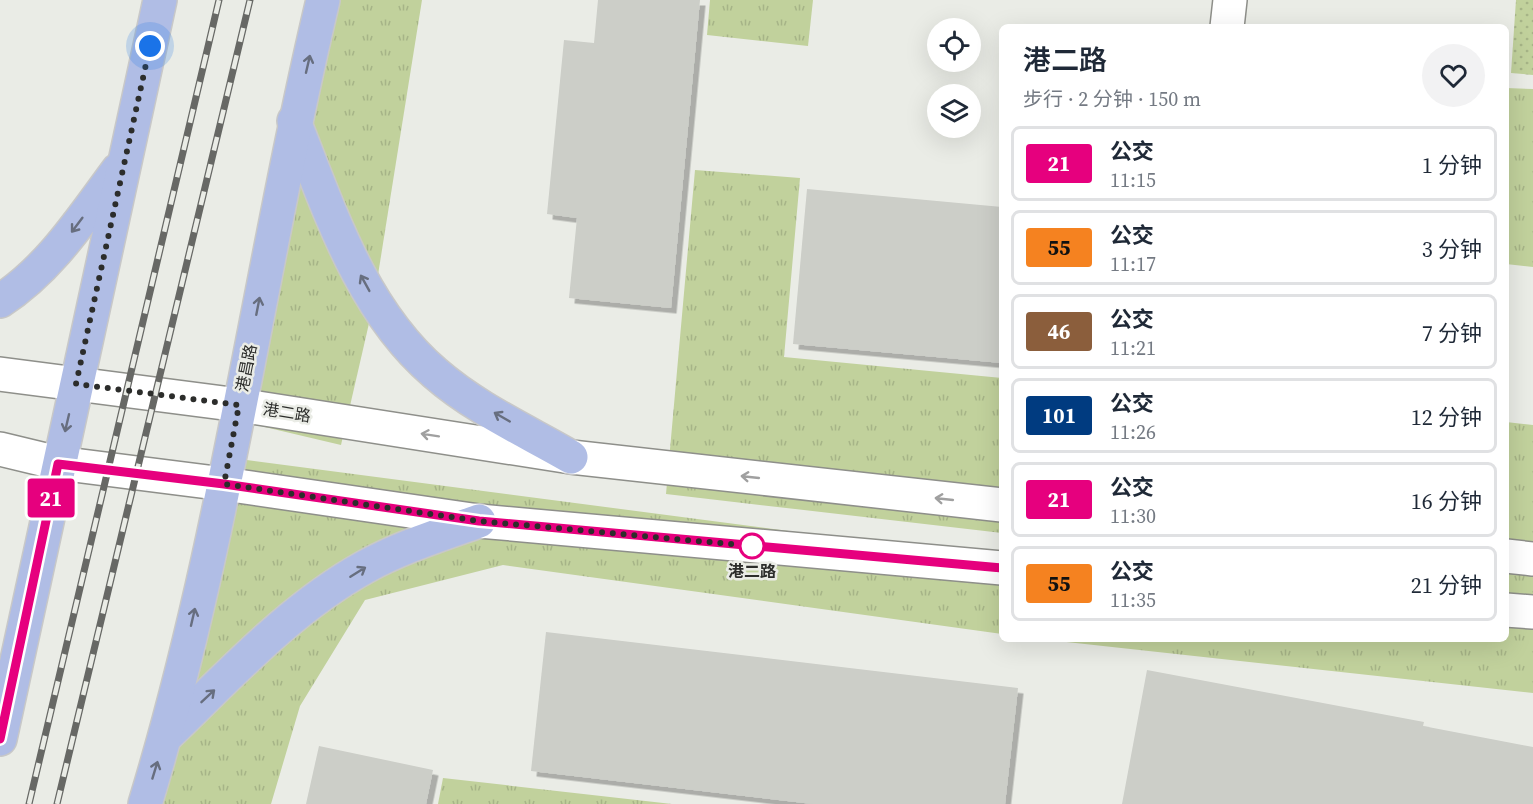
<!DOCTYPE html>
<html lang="zh">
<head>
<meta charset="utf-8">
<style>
  :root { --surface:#fff; --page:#f2f2f3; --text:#1f2937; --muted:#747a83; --line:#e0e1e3 }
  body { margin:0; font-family:"Source Serif 4","Noto Sans SC",serif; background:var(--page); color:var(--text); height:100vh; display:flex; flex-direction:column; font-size:22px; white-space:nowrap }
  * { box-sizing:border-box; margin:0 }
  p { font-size:20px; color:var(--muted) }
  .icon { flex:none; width:33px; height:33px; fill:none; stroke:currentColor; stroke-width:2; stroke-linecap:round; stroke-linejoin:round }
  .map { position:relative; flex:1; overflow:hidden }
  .sheet { position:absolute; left:999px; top:24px; width:510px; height:618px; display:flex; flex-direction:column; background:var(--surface); border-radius:9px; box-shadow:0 6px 24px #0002 }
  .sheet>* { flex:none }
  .badge { padding:0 12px; border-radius:4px; font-size:21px; line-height:39px }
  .tools { position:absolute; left:927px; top:18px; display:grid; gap:12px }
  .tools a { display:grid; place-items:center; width:54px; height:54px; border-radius:50%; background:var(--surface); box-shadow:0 6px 24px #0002; font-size:30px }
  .you { position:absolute; width:30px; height:30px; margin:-15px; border:4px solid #fff; border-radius:50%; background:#1a73e8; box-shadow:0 0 0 9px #1a73e833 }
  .map>.badge { position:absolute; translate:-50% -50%; box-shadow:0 0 0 3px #fff }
  .round { display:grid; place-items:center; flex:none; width:63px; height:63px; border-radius:32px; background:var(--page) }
  .overview { display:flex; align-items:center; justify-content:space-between; height:102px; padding:0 24px }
  h1 { font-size:28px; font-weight:600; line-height:45px }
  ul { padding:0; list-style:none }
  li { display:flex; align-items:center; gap:18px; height:75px; margin:0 12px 9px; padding:0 12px; border:3px solid var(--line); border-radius:9px }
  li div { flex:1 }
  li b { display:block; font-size:22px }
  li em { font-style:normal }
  li .badge { min-width:66px; font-weight:700; text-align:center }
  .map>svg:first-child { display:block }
  .grass { fill:url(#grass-tufts) }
  .park { fill:url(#park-dots) }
  .building { fill:#cccec8; filter:url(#shadow) }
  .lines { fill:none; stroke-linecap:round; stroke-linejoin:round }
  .minor-casing { stroke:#8e8f8a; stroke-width:36 }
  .major-casing { stroke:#c8c8c8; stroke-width:36 }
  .minor { stroke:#fff; stroke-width:33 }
  .major { stroke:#b0bde5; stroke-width:33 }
  .rail-casing { stroke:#676865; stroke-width:7 }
  .rail { stroke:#eaece6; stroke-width:4.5; stroke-dasharray:14; stroke-linecap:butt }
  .oneway { stroke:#676e7f }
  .oneway2 { stroke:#a0a0a0 }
  .line-casing { stroke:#fff; stroke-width:14 }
  .line { stroke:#e6007e; stroke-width:9 }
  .walk { stroke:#2c2d2b; stroke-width:6; stroke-dasharray:0 10.8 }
  .stop-dot { fill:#fff; stroke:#e6007e; stroke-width:3 }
  .labels { text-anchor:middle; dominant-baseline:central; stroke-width:5; stroke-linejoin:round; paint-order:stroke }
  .street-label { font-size:16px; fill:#2c2d2b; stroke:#eaece6 }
  .stop-label { font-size:16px; font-weight:bold; fill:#2c2d2b; stroke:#eaece6 }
</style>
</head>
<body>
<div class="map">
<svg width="1533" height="804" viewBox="0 0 1533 804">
  <defs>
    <pattern id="grass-tufts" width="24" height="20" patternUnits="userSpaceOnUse" patternTransform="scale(1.5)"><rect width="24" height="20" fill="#c1d19c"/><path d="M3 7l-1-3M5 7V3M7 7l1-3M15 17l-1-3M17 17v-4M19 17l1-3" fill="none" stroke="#a6b487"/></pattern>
    <pattern id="park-dots" width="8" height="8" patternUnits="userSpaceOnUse" patternTransform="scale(1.5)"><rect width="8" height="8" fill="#c1d19c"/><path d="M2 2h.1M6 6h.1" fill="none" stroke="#a6b487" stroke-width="1.8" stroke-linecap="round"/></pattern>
    <filter id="shadow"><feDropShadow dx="5.5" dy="5.5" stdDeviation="0" flood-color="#0004"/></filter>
  </defs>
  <rect width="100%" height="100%" fill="#eaece6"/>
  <g class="grass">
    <path d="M 339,0 L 422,0 L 373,306 L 341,445 L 248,423 Z"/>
    <path d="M 710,0 L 813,0 L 808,46 L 707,35 Z"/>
    <path d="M 1506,88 L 1533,89 L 1533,267 L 1506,264 Z"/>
    <path d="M 695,170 L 800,178 L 784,357 L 1002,378 L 1002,533 L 666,494 Z"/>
    <path d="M 1506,422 L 1533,425 L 1533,599 L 1506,596 Z"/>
    <path d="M 232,458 L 1002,559 L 1002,634 L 503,565 L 365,600 L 300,706 L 271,804 L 142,804 Z"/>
    <path d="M 1506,616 L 1533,619 L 1533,693 L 1039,639 L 1506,639 Z"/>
    <path d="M 443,778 L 672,804 L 438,804 Z"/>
  </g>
  <path class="park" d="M 1516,0 L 1533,0 L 1533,75 L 1511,73 Z"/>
  <g class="building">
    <path d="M 598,0 L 700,0 L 671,308 L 569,298 L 577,218 L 547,214 L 564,40 L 594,43 Z"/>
    <path d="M 807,189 L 1002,207 L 1002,363 L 793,344 Z"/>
    <path d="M 546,632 L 1018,688 L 1005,804 L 813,804 L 531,771 Z"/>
    <path d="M 1147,670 L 1424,722 L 1423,726 L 1533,747 L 1533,804 L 1122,804 Z"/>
    <path d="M 319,746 L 433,770 L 426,804 L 306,804 Z"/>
  </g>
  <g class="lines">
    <g class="minor-casing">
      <g id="minor">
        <path d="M 1227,27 L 1230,0"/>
        <path d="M 0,374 L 239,405 L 571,457 L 1002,505"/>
        <path d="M 0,449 L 58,463 L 224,484 L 479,521 L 1002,568"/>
        <path d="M 1506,556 L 1533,559"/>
        <path d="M 1506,610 L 1533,612"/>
      </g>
    </g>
    <g class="major-casing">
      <g id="major">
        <path d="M 294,121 C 329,209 361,310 435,373 C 475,408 526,431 571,457"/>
        <path d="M 0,301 C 50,269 83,217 118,170"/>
        <path d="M 166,736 C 228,677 289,609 365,567 C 401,547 440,535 479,521"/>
        <path d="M 0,739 L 160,0"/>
        <path d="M 145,804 C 225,542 260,267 323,0"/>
      </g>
    </g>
    <use href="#minor" class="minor"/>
    <use href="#major" class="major"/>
    <g class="rail-casing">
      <g id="rail">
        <path d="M 29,804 L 219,0"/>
        <path d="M 57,804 L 250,0"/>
      </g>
    </g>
    <use href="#rail" class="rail"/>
  </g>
  <defs><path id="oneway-shaft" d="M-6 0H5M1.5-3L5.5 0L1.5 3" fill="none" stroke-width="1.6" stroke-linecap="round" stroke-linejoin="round" transform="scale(1.5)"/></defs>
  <g class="oneway">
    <use href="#oneway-shaft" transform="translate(308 64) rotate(-77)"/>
    <use href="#oneway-shaft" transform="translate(77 225) rotate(127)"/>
    <use href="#oneway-shaft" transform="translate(365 283) rotate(-119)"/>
    <use href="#oneway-shaft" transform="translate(258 306) rotate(-79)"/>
    <use href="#oneway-shaft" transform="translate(502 417) rotate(-150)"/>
    <use href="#oneway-shaft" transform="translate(67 423) rotate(103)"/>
    <use href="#oneway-shaft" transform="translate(358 572) rotate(-32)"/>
    <use href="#oneway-shaft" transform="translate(193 617) rotate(-77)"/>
    <use href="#oneway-shaft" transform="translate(208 696) rotate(-43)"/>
    <use href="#oneway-shaft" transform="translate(155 770) rotate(-73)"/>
  </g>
  <g class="oneway2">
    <use href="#oneway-shaft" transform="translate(430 435) rotate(-171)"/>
    <use href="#oneway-shaft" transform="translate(750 477) rotate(-174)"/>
    <use href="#oneway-shaft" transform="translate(944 499) rotate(-174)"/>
  </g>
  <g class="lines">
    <g class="line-casing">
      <path id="line" d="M 0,739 L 58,464 L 224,484 L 479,521 L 1002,568"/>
    </g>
    <use href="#line" class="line"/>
    <path class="walk" d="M 150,46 L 76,384 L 239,405 L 224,484 L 479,521 L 752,546"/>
  </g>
  <circle class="stop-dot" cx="752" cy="546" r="12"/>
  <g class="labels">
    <g class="street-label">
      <text transform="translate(246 368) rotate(-79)">港昌路</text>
      <text transform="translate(287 412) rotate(9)">港二路</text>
    </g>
    <g class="stop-label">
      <text x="752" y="571">港二路</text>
    </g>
  </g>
</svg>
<div class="tools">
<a><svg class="icon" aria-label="locate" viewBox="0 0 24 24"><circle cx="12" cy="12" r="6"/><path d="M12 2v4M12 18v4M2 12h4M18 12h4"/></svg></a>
<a><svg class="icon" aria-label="layers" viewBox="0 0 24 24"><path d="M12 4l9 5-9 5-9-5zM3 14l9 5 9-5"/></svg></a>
</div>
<div class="you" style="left:150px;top:46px"></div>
<b class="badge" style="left:51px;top:498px;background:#e6007e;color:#fff">21</b>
<section class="sheet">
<div class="overview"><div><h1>港二路</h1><p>步行 · 2 分钟 · 150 m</p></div><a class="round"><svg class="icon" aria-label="heart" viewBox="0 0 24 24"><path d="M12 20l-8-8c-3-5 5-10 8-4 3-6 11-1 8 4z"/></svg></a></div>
<ul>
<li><span class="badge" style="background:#e6007e;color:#fff">21</span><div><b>公交</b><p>11:15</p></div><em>1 分钟</em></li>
<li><span class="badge" style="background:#f58220;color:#111">55</span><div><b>公交</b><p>11:17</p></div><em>3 分钟</em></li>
<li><span class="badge" style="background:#8b5e3c;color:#fff">46</span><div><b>公交</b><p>11:21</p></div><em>7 分钟</em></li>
<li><span class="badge" style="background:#003b80;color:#fff">101</span><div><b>公交</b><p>11:26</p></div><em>12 分钟</em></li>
<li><span class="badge" style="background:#e6007e;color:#fff">21</span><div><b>公交</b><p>11:30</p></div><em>16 分钟</em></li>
<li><span class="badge" style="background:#f58220;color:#111">55</span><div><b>公交</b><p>11:35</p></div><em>21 分钟</em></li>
</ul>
</section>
</div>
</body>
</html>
